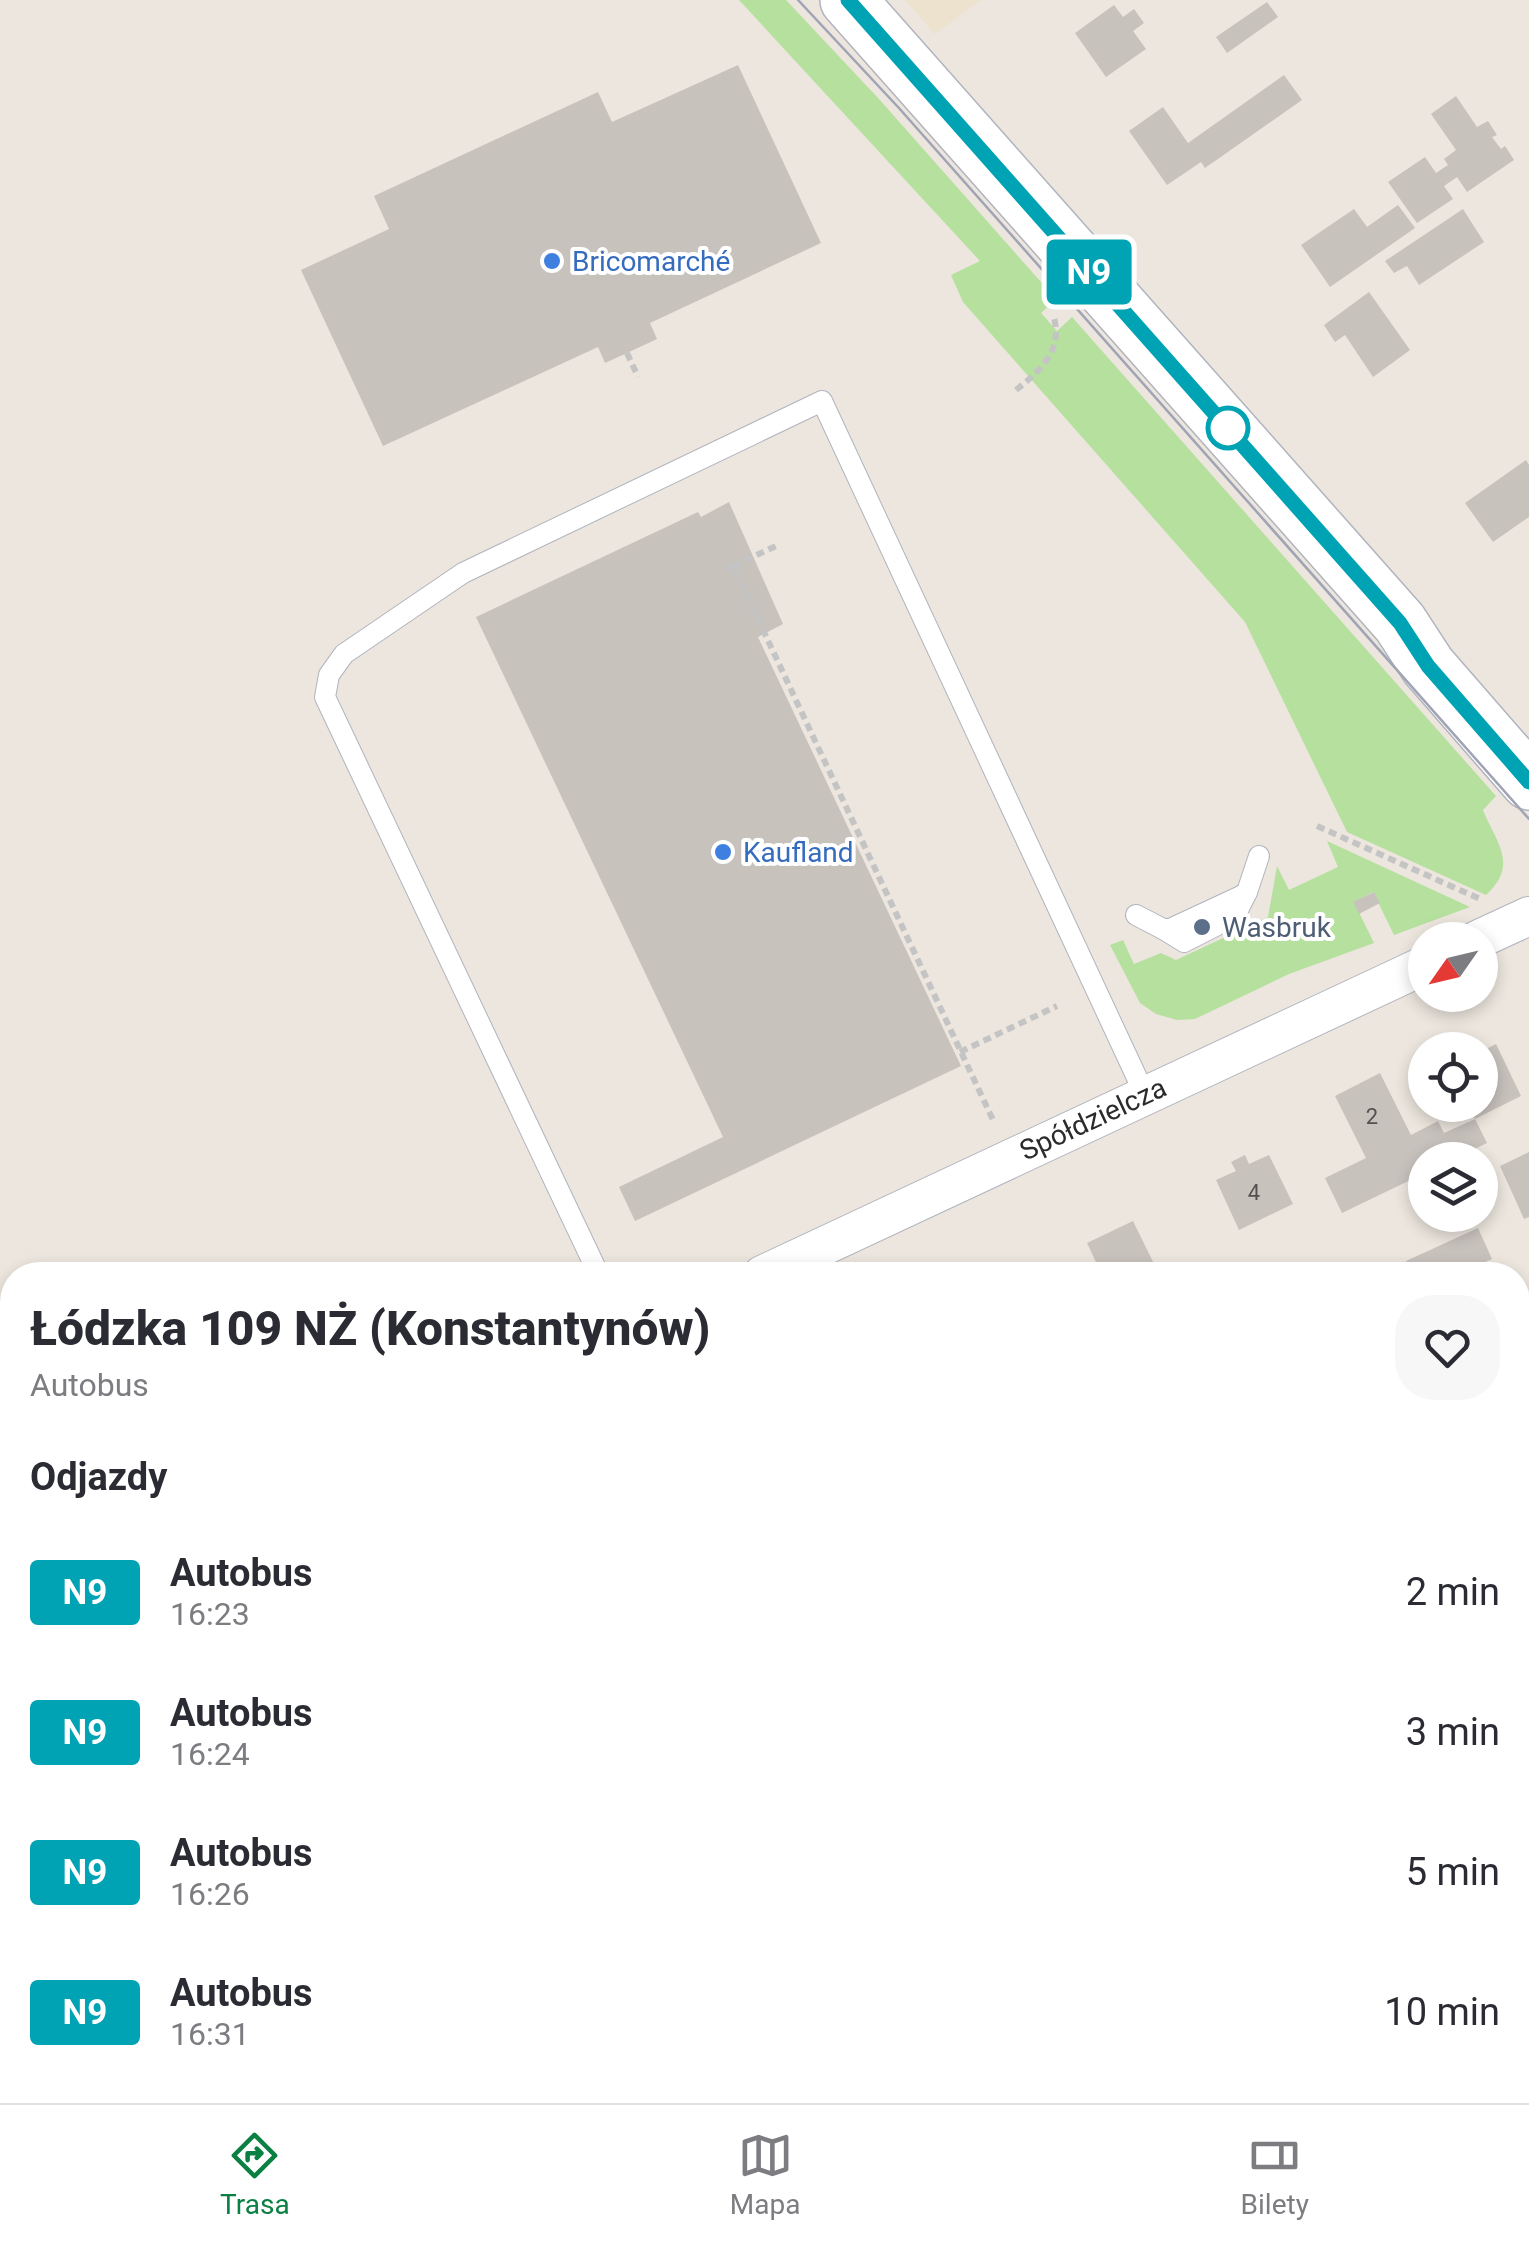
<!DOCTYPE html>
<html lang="pl">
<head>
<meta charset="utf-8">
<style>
  :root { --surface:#fff; --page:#f7f7f7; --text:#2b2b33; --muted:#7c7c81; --line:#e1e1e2; --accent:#0b8043 }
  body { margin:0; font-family:Roboto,sans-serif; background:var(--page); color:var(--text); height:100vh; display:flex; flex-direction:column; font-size:38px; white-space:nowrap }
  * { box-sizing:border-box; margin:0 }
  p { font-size:32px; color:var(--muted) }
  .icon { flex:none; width:55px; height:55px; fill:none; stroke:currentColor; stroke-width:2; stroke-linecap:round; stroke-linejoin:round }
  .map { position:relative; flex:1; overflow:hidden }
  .sheet { position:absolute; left:0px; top:1262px; width:1530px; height:842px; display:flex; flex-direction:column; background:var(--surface); border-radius:40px 40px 0 0; box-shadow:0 5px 15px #0003 }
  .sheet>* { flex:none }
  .badge { padding:0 20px; border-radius:8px; font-size:35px; line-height:65px }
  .needle { width:65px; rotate:236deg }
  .controls { position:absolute; left:1408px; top:922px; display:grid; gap:20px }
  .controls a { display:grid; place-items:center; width:90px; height:90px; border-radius:50%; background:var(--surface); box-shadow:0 5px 15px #0003; font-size:50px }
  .map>.badge { position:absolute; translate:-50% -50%; box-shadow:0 0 0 5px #fff }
  h2 { padding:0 30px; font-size:38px; line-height:90px }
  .round { display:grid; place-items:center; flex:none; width:105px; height:105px; border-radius:40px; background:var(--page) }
  .summary { display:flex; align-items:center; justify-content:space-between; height:170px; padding:0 30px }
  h1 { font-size:48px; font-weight:800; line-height:75px }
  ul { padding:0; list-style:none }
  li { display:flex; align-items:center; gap:30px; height:140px; padding:0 30px }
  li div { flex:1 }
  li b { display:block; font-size:38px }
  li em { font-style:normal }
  li .badge { min-width:110px; font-weight:700; text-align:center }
  .dock { display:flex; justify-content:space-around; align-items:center; height:140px; border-top:2px solid var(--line); background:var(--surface); font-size:28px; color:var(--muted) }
  .dock a { display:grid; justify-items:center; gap:5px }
  .dock .active { color:var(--accent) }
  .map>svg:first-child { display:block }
  .industrial { fill:#e0dee5 }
  .education { fill:#ede2ce }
  .green { fill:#b5e09d }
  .building { fill:#c8c2bd }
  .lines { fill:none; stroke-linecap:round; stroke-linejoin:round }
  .lane-casing { stroke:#b1b4be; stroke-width:22 }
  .street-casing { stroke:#b1b4be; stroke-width:40 }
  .secondary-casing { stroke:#b1b4be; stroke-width:58 }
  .path { stroke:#c4c4c4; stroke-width:6; stroke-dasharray:8 5; stroke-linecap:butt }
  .lane { stroke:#fff; stroke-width:20 }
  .street { stroke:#fff; stroke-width:38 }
  .secondary { stroke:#fff; stroke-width:55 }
  .tram { stroke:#a0a4b4; stroke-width:2.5 }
  .line-casing { stroke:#fff; stroke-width:22 }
  .line { stroke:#00a3b4; stroke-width:15 }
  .shop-dot { fill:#3f7fe0; stroke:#fff; stroke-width:4 }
  .stop-dot { fill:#fff; stroke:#00a3b4; stroke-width:5 }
  .service-dot { fill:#5c6f8a; stroke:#fff; stroke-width:4 }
  .labels { text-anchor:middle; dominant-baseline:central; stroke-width:8; stroke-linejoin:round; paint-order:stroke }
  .number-label { font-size:22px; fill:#525150 }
  .shop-label { font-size:28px; fill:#366cbe; stroke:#fff; text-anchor:start }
  .service-label { font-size:28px; fill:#4e5e75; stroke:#fff; text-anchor:start }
  .street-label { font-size:28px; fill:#2b2b2b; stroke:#fff }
</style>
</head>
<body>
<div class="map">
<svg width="1529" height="2103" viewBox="0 0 1529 2103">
  <rect width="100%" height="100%" fill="#ece6de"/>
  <path class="industrial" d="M 1529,1356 L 1529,1470 L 1518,1475 L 1518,1362 Z"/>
  <path class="education" d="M 905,0 L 981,0 L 935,34 Z"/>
  <g class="green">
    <path d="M 739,0 L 786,0 L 879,99 L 1056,299 L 1041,313 L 1057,331 L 1072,317 L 1496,796 L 1483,810 C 1495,841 1520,864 1486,895 L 1347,832 L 1245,622 L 963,302 L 951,275 L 980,261 Z"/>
    <path d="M 1327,841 L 1470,907 L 1394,935 L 1373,892 L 1354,902 L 1374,943 L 1289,974 L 1195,1019 L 1177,1020 L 1156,1014 L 1140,1003 L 1110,945 L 1123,940 L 1134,964 L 1161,953 L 1176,960 L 1268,917 L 1277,866 L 1289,890 L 1338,867 Z"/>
    <path d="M 1518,1776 L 1529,1801 L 1529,2043 L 1518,2049 Z"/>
    <path d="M 718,2093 L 718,2092 L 1426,2093 L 1404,2103 L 696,2103 Z"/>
  </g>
  <g class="building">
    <path d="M 1267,2 L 1278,17 L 1227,53 L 1216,37 Z"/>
    <path d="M 1114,5 L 1123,17 L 1134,9 L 1144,23 L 1133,31 L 1146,49 L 1106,77 L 1075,33 Z"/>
    <path d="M 738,65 L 821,243 L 650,323 L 657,339 L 627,353 L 605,363 L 598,347 L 383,446 L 301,270 L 389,229 L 374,196 L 598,92 L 612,122 Z"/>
    <path d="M 1284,75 L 1302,100 L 1205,168 L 1201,162 L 1167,185 L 1129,131 L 1163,107 L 1188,143 Z"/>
    <path d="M 1456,96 L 1477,127 L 1488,121 L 1497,135 L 1492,137 L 1501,149 L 1505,146 L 1514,160 L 1467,192 L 1457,177 L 1444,186 L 1453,199 L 1417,223 L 1388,182 L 1425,157 L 1436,173 L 1448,165 L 1444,159 L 1456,150 L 1431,114 Z"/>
    <path d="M 1398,205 L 1415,228 L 1330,287 L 1301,245 L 1354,209 L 1367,227 Z"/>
    <path d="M 1463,209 L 1484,242 L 1419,285 L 1407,266 L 1394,273 L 1385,261 Z"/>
    <path d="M 1369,292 L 1410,350 L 1373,377 L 1345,335 L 1335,342 L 1324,325 Z"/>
    <path d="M 1526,460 L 1529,465 L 1529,517 L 1493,542 L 1465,503 Z"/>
    <path d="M 729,502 L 783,624 L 758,637 L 961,1066 L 635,1221 L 619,1187 L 723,1137 L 476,617 L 698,512 L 701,517 Z"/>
    <path d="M 1374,892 L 1380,903 L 1359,914 L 1353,902 Z"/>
    <path d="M 1496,1044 L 1521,1096 L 1475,1119 L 1468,1105 L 1480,1105 L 1480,1052 Z"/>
    <path d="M 1380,1073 L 1411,1135 L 1438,1121 L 1444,1133 L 1475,1119 L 1487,1143 L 1452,1160 L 1425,1160 L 1425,1173 L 1342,1213 L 1325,1178 L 1366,1158 L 1335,1096 Z"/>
    <path d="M 1529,1152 L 1529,1217 L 1524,1219 L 1500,1166 Z"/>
    <path d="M 1245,1155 L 1249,1164 L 1269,1155 L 1293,1204 L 1239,1230 L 1216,1180 L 1236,1171 L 1231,1162 Z"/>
    <path d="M 1133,1221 L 1159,1274 L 1102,1275 L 1087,1243 Z"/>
    <path d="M 1478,1228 L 1492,1259 L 1457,1275 L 1412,1275 L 1406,1261 Z"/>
    <path d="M 0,1940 L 3,1946 L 12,1942 L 12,2029 L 0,2002 Z"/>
    <path d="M 214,2092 L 229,2092 L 235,2103 L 193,2103 Z"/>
  </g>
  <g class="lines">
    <g class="lane-casing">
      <g id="lane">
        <path d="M 1136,915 L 1163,929 L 1170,929 L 1241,896 L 1247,892 L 1259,856"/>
        <path d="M 1163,929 L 1184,942 L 1235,916 L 1247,892"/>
        <path d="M 599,1275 L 325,697 L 329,675 L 344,654 L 463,573 L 822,401 L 1145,1095"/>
      </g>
    </g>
    <g class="street-casing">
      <g id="street">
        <path d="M 1477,940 L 1529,916"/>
        <path d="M 762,1275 L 1425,965"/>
        <path d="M 0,1637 L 12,1631"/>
      </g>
    </g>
    <g class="secondary-casing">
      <path id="secondary" d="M 848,0 L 1400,623 L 1428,666 L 1529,782"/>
    </g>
    <g class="path">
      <path d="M 627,353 L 638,377"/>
      <path d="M 1016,390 C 1040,371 1063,350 1054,318"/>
      <path d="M 733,566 L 776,546"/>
      <path d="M 726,570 L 733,566 L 993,1120"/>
      <path d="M 1317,826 L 1480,899"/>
      <path d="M 960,1052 L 1057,1006"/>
    </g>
    <use href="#lane" class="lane"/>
    <use href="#street" class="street"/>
    <use href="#secondary" class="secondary"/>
    <path class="tram" d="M 798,0 L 898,107 L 1529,819"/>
  </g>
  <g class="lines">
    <g class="line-casing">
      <path id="line" d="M 848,0 L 1400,623 L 1428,666 L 1529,782"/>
    </g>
    <use href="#line" class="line"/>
  </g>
  <g class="shop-dot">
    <circle cx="552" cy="261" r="10"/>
    <circle cx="723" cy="852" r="10"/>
  </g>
  <circle class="stop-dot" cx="1228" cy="428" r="20"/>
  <circle class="service-dot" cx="1202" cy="927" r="10"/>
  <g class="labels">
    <g class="number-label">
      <text x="1372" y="1116">2</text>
      <text x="1254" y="1192">4</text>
    </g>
    <g class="shop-label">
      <text x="572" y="261">Bricomarché</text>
      <text x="743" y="852">Kaufland</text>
    </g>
    <g class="service-label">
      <text x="1222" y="927">Wasbruk</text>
    </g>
    <g class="street-label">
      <text transform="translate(1093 1119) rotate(-25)">Spółdzielcza</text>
    </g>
  </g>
</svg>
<div class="controls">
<a><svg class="needle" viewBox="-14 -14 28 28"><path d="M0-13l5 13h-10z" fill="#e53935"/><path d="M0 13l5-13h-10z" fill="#7c7c81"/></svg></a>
<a><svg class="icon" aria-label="locate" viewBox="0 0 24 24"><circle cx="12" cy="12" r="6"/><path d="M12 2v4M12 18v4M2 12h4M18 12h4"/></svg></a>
<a><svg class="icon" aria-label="layers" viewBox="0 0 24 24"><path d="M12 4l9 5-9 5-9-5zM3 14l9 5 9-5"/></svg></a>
</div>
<b class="badge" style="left:1089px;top:272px;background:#00a3b4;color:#fff">N9</b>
<section class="sheet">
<div class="summary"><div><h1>Łódzka 109 NŻ (Konstantynów)</h1><p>Autobus</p></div><a class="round"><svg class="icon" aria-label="heart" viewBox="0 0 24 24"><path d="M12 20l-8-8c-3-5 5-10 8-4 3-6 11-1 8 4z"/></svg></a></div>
<h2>Odjazdy</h2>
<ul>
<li><span class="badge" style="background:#00a3b4;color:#fff">N9</span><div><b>Autobus</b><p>16:23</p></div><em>2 min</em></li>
<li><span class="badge" style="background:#00a3b4;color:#fff">N9</span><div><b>Autobus</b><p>16:24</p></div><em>3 min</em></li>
<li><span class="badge" style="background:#00a3b4;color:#fff">N9</span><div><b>Autobus</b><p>16:26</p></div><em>5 min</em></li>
<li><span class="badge" style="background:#00a3b4;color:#fff">N9</span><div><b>Autobus</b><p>16:31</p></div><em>10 min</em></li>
</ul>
</section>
</div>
<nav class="dock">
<a class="active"><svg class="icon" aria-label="directions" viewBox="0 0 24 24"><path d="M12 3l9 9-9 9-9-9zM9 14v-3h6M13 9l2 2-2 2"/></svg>Trasa</a>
<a><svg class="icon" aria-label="map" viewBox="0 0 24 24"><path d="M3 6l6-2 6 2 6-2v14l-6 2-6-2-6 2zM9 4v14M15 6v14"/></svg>Mapa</a>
<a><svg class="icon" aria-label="tickets" viewBox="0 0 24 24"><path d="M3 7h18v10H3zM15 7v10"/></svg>Bilety</a>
</nav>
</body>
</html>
